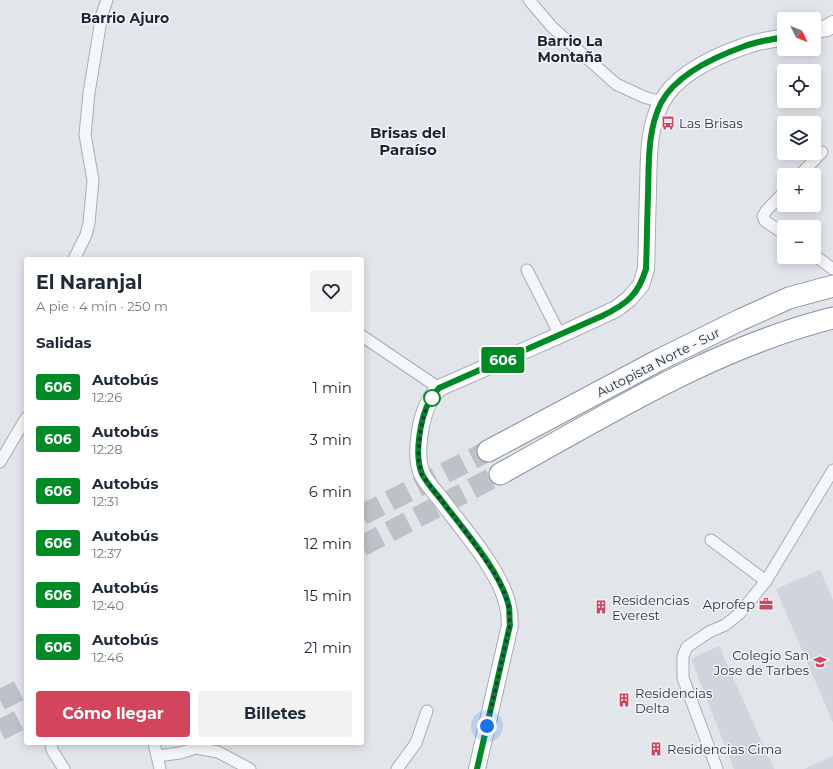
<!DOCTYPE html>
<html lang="es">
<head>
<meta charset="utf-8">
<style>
  :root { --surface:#fff; --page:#f2f2f3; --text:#1f2937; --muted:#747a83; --accent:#d2455d }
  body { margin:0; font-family:Montserrat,sans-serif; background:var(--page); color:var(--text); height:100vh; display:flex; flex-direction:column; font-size:15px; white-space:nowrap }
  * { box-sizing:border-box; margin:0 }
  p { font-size:13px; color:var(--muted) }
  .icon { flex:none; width:22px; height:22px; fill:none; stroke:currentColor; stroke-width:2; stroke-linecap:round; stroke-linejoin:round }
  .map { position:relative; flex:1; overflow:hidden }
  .panel { position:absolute; left:24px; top:257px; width:340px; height:488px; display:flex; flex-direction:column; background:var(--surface); border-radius:4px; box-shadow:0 2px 10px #0003 }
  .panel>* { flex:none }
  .badge { padding:0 8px; border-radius:3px; font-size:14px; line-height:26px }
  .needle { width:26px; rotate:133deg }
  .tools { position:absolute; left:777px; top:12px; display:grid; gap:8px }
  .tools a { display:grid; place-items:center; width:44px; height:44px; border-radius:4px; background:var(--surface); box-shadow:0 2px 10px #0003; font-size:20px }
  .you { position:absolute; width:20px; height:20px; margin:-10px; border:3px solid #fff; border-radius:50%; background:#1a73e8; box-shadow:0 0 0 6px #1a73e833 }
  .map>.badge { position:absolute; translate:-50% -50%; box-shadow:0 0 0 2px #fff }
  h2 { padding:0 12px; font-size:15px; line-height:36px }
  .round { display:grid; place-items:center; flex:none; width:42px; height:42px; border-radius:4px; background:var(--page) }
  .headline { display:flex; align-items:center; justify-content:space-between; height:68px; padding:0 12px }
  h1 { font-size:19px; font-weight:700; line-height:30px }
  .action { display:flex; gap:8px; margin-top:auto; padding:8px 12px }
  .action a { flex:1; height:46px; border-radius:4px; background:var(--accent); color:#fff; font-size:16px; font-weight:700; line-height:46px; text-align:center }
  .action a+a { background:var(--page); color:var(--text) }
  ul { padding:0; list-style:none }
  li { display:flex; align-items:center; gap:12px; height:52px; padding:0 12px }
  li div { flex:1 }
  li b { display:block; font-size:15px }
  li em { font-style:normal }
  li .badge { min-width:44px; font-weight:700; text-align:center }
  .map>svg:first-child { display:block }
  .built { fill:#d0d5dd }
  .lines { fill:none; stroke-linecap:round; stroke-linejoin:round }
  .highway-tunnel { stroke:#bdc2c9; stroke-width:21; stroke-dasharray:21 10; stroke-linecap:butt }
  .street-casing { stroke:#a7adb5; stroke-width:13 }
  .secondary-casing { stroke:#a7adb5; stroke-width:18 }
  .highway-casing { stroke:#8993a2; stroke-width:23 }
  .street { stroke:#f5f6f9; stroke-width:11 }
  .secondary { stroke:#fff; stroke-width:16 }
  .highway { stroke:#fff; stroke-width:21 }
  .line-casing { stroke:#fff; stroke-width:9 }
  .line { stroke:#008a26; stroke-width:6 }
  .walk { stroke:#293343; stroke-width:4; stroke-dasharray:0 7.2 }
  .stop-dot { fill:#fff; stroke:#008a26; stroke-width:2 }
  .labels { text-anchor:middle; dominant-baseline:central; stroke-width:3; stroke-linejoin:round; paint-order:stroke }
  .poi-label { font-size:13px; fill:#293343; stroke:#f2f4f8; text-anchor:start }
  .street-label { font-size:13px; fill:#293343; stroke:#f2f4f8 }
  .neighbourhood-label { font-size:14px; font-weight:bold; fill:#1c2434; stroke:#f2f4f8 }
  .quarter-label { font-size:15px; font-weight:bold; fill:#1c2434; stroke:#f2f4f8 }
</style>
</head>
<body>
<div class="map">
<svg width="833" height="769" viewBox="0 0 833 769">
  <rect width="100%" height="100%" fill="#e2e6eb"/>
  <g class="built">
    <path d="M 820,570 L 833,600 L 833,723 L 776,589 Z"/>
    <path d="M 719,646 L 774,769 L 734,769 L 691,659 Z"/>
    <path d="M 833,756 L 833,769 L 804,769 Z"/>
  </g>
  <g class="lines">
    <g class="highway-tunnel">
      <path d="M 362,515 L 488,451"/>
      <path d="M 362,546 L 500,474"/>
      <path d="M 0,700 L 26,687"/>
      <path d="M 0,730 L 26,717"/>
    </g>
    <g class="street-casing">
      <g id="street">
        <path d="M 529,0 L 552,27 L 616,84 L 644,97 L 662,102"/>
        <path d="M 800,175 L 822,152"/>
        <path d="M 784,192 L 766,211 L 763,216 L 765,221 L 784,234"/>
        <path d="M 814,255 L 833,269"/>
        <path d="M 74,259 L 86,235 L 89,223 L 93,180 L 85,135 L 89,93 L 102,14 L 107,0"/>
        <path d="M 527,270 L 560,335"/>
        <path d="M 362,336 L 439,388"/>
        <path d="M 0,462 L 26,418"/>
        <path d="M 711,540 L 766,581"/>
        <path d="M 51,743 L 52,750 L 64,769"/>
        <path d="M 154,743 L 160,769"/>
        <path d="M 157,756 L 180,753 L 196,748 L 218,752 L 250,769"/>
        <path d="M 397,769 L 416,743 L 427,711"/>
        <path d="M 717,769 L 683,678 L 683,656 L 687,647 L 709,632 L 725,625 L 739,614 L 766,581 L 833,470"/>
      </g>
    </g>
    <g class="secondary-casing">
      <g id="secondary">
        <path d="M 814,30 L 827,28 L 833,24"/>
        <path d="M 477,769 L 510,625 C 509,619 510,613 508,607 C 502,573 463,529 442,501 C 436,493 427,484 422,474 C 414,455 420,418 430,400 C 432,396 436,392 439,388 L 560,335 L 616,309 L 629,299 L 641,285 L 646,269 C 647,243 647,218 648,192 C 649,162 647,131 661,103 C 676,74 716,56 745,46 C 757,41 771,40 784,37"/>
      </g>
    </g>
    <g class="highway-casing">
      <g id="highway">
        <path d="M 488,451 L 659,360 L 740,320 L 789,298 L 833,286"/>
        <path d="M 500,474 C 607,415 713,348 833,318"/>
      </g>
    </g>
    <use href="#street" class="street"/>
    <use href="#secondary" class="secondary"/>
    <use href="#highway" class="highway"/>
  </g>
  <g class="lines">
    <g class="line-casing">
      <path id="line" d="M 477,769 L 510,625 C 509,619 510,613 509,607 C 502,573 463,529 442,501 C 436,493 427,484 422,474 C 414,455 420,418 430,400 C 432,396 436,392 439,388 L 602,316 C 627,304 638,295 646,269 C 647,244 647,220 648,195 C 649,164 647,131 661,103 C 676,74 717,56 745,46 C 757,41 771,40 784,37"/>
    </g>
    <use href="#line" class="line"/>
    <path class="walk" d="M 432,398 L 424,414 L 420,435 L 418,458 L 422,475 L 474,543 L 495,574 L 503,590 L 509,607 L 510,625 L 487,726"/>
  </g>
  <defs>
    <g id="bus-bare" transform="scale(1.08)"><path d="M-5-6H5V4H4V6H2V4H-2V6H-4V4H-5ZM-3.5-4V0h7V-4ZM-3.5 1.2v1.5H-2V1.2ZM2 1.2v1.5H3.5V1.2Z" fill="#d2455d" stroke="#f2f4f8" stroke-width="2.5" paint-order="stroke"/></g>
    <g id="office-bare" transform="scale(1.08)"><path d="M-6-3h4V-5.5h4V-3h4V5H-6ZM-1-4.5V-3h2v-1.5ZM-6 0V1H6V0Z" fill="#d2455d" stroke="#f2f4f8" stroke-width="2.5" paint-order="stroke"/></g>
    <g id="building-bare" transform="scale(1.08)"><path d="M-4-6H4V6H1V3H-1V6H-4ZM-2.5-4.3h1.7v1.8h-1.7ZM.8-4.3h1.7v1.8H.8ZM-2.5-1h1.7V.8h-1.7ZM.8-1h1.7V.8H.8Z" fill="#d2455d" stroke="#f2f4f8" stroke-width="2.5" paint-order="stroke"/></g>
    <g id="school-bare" transform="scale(1.08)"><path d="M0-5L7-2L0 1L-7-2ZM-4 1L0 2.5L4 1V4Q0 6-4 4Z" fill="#d2455d" stroke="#f2f4f8" stroke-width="2.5" paint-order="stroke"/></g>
  </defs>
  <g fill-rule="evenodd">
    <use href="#bus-bare" x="668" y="123"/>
    <use href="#office-bare" x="766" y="604"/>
    <use href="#building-bare" x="601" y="607"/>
    <use href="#school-bare" x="820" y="662"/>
    <use href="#building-bare" x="624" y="700"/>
    <use href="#building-bare" x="656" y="749"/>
  </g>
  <circle class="stop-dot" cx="432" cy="398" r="8"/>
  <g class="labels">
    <g class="poi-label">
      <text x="679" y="123">Las Brisas</text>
      <text x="612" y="600">Residencias<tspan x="612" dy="15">Everest</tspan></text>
      <text x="755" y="604" text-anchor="end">Aprofep</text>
      <text x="809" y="655" text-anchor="end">Colegio San<tspan x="809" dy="15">Jose de Tarbes</tspan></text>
      <text x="635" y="693">Residencias<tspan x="635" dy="15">Delta</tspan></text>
      <text x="667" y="749">Residencias Cima</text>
    </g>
    <g class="street-label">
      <text transform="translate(658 362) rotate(-27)">Autopista Norte - Sur</text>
    </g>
    <g class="neighbourhood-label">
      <text x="125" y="18">Barrio Ajuro</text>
      <text x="570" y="41">Barrio La<tspan x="570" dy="16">Montaña</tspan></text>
    </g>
    <g class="quarter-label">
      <text x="408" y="132">Brisas del<tspan x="408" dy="17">Paraíso</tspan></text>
    </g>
  </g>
</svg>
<div class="tools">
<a><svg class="needle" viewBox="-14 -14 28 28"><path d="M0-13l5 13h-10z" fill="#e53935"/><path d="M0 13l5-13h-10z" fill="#747a83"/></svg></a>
<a><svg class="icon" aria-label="locate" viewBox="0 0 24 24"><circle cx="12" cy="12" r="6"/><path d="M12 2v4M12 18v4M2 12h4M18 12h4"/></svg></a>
<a><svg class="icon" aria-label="layers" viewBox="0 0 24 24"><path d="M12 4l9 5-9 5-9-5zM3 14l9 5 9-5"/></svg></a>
<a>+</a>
<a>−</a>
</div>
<div class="you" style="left:487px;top:726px"></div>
<b class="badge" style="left:503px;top:360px;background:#008a26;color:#fff">606</b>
<section class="panel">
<div class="headline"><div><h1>El Naranjal</h1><p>A pie · 4 min · 250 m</p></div><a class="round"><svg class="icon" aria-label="heart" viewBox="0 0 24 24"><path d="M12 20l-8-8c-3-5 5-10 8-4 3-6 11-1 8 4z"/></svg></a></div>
<h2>Salidas</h2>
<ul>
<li><span class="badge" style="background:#008a26;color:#fff">606</span><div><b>Autobús</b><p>12:26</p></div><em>1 min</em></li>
<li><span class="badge" style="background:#008a26;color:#fff">606</span><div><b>Autobús</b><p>12:28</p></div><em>3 min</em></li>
<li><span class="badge" style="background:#008a26;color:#fff">606</span><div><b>Autobús</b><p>12:31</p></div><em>6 min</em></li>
<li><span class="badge" style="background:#008a26;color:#fff">606</span><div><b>Autobús</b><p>12:37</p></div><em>12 min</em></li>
<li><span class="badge" style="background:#008a26;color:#fff">606</span><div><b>Autobús</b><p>12:40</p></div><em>15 min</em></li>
<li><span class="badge" style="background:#008a26;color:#fff">606</span><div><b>Autobús</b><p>12:46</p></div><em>21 min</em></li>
</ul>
<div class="action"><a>Cómo llegar</a><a>Billetes</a></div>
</section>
</div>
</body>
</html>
